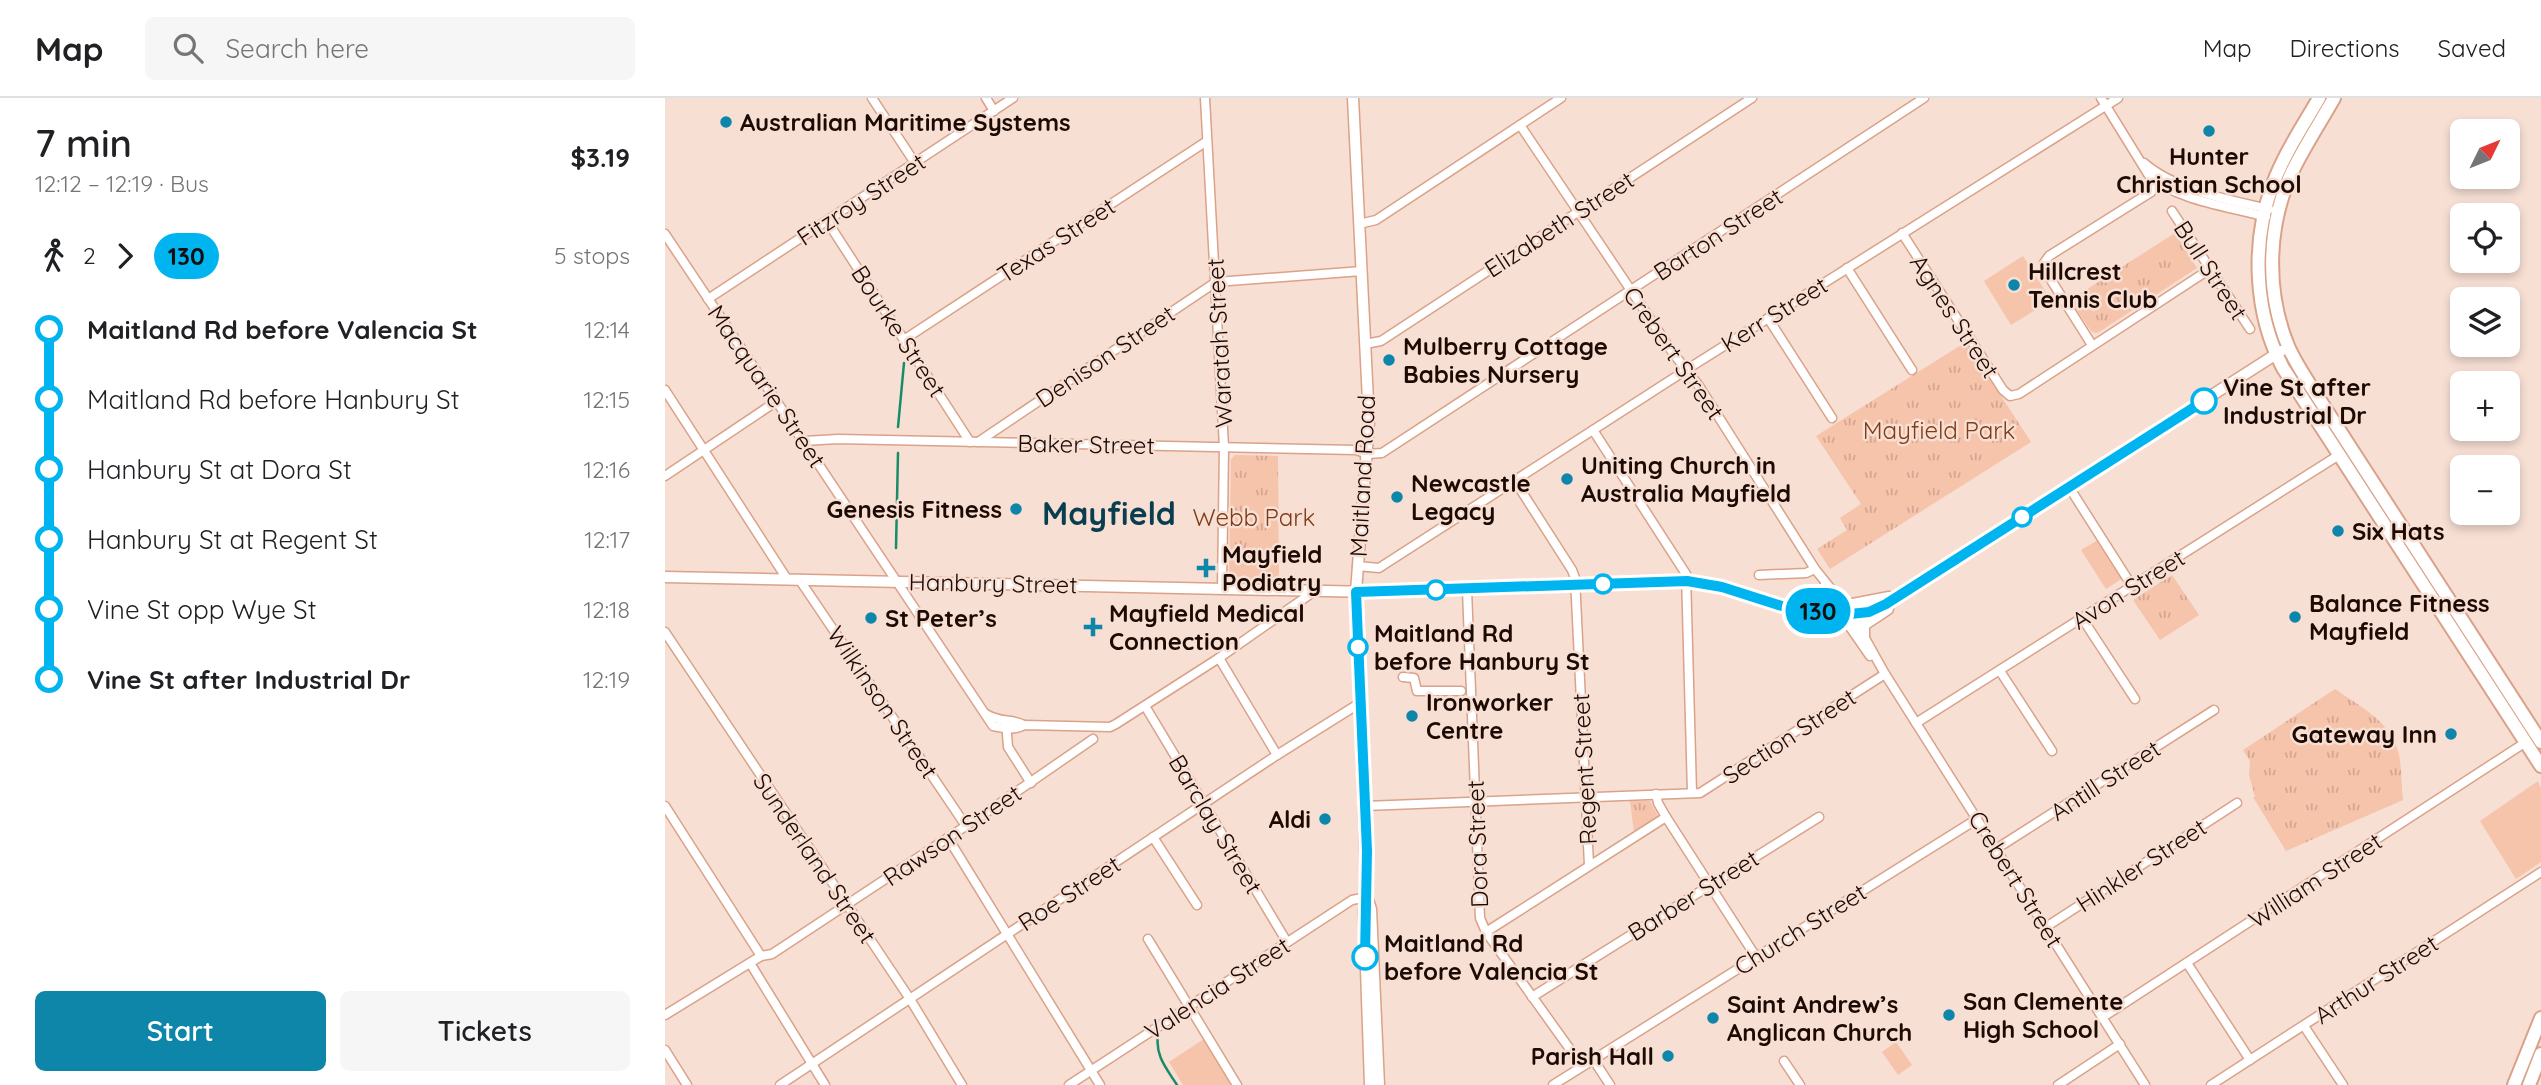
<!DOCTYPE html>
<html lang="en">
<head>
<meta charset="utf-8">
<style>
  :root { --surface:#fff; --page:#f6f6f6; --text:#202124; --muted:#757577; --line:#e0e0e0; --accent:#0d86aa }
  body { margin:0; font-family:Quicksand,sans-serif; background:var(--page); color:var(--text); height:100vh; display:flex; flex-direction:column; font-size:26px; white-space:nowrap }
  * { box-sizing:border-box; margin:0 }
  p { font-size:23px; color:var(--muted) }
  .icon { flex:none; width:38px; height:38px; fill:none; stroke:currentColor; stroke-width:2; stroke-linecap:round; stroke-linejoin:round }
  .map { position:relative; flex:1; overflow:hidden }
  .details { display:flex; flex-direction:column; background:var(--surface); width:665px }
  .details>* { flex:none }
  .badge { padding:0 14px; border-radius:23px; font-size:24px; line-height:46px }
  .needle { width:46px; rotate:47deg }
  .fabs { position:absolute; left:1785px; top:21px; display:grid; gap:14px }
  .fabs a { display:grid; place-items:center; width:70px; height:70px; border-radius:10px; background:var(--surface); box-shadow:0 4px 10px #0003; font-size:35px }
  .map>.badge { position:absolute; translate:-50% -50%; box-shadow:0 0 0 4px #fff }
  .legs { display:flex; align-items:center; gap:10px; height:77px; padding:0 35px; font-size:23px }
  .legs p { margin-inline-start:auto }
  .summary { display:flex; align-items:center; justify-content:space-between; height:119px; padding:0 35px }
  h1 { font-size:38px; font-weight:600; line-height:52px }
  .button { display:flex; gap:14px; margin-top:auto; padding:14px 35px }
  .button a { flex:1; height:80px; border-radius:10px; background:var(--accent); color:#fff; font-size:28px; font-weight:600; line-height:80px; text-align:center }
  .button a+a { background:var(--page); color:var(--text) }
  ul { padding:0 35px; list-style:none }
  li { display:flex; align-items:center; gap:24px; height:70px; font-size:26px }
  li i { display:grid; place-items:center; width:10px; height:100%; margin:0 9px; background:currentColor }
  li i::after { content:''; width:18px; height:18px; margin:-9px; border:5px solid; border-radius:50%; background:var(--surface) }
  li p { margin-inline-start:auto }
  li:first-child i { background:linear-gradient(#0000 50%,currentColor 0) }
  li:last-child i { background:linear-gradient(currentColor 50%,#0000 0) }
  header { display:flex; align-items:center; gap:42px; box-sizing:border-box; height:98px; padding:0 35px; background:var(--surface); border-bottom:2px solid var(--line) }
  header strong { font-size:33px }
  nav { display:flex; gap:38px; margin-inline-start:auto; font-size:24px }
  .search { width:490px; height:63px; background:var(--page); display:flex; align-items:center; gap:18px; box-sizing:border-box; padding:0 24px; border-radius:10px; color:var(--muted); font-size:26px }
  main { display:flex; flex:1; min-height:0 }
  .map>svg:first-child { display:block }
  .green { fill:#f6c3ab }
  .park { fill:url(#park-tufts) }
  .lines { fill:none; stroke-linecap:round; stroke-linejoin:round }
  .stream { stroke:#188c66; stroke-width:2.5 }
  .minor-casing { stroke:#daa289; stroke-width:11 }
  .major-casing { stroke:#daa289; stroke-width:13 }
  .highway-casing { stroke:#daa289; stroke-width:16 }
  .minor { stroke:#fff; stroke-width:8 }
  .major { stroke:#fff; stroke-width:10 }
  .highway { stroke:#fff; stroke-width:12 }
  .line-1-casing { stroke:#fff; stroke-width:16 }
  .line-1 { stroke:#00b5ef; stroke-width:10 }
  .poi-dot { fill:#0d86aa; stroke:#f7dfd4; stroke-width:2.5 }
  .stop-1-dot { fill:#fff; stroke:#00b5ef; stroke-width:3.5 }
  .labels { text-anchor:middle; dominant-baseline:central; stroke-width:5; stroke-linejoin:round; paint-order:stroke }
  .poi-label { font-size:24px; font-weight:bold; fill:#1d0a03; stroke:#f7dfd4; text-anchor:start }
  .street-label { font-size:24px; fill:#1d0a03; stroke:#f7dfd4 }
  .stop-label { font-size:24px; font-weight:bold; fill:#1d0a03; stroke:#f7dfd4; text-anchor:start }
  .park-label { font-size:24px; fill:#803c17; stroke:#f7dfd4 }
  .district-label { font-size:32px; font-weight:bold; fill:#083e4f; stroke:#f7dfd4 }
</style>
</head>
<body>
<header>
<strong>Map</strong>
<div class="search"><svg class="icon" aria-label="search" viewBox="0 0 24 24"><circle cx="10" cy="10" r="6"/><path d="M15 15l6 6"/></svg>Search here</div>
<nav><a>Map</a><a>Directions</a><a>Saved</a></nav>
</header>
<main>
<section class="details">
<div class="summary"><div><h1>7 min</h1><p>12:12 – 12:19 · Bus</p></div><b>$3.19</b></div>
<div class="legs"><svg class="icon" aria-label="walk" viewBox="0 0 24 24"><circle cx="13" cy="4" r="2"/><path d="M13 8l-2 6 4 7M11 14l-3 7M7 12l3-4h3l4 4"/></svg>2<svg class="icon" aria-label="forward" viewBox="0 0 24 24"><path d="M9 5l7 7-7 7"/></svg><b class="badge" style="background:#00b5ef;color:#111">130</b><p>5 stops</p></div>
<ul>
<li><i style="color:#00b5ef"></i><b>Maitland Rd before Valencia St</b><p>12:14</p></li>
<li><i style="color:#00b5ef"></i><span>Maitland Rd before Hanbury St</span><p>12:15</p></li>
<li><i style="color:#00b5ef"></i><span>Hanbury St at Dora St</span><p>12:16</p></li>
<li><i style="color:#00b5ef"></i><span>Hanbury St at Regent St</span><p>12:17</p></li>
<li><i style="color:#00b5ef"></i><span>Vine St opp Wye St</span><p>12:18</p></li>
<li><i style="color:#00b5ef"></i><b>Vine St after Industrial Dr</b><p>12:19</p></li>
</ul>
<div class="button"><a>Start</a><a>Tickets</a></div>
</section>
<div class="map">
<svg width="1876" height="987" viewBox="0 0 1876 987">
  <defs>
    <pattern id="park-tufts" width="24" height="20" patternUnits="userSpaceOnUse" patternTransform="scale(1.75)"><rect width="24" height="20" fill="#f6c3ab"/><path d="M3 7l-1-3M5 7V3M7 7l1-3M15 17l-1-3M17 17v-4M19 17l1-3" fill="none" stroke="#d2a692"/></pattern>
  </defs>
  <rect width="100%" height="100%" fill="#f7dfd4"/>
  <g class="green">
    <path d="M 1358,158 L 1386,202 L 1346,227 L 1319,183 Z"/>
    <path d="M 1433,442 L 1458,480 L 1441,491 L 1416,452 Z"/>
    <path d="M 1873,683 L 1876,691 L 1876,764 L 1851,781 L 1815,723 Z"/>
    <path d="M 539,941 L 567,987 L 518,987 L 504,964 Z"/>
    <path d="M 1231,944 L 1247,967 L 1233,977 L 1217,954 Z"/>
  </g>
  <g class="park">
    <path d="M 1510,135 L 1532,170 L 1434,234 L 1430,235 L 1426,233 L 1405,202 Z"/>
    <path d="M 1301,244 L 1366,344 L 1165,471 L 1152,451 L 1182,432 L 1175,420 L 1196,406 L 1151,338 Z"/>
    <path d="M 570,357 L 613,358 L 614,484 L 569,484 L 564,479 L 566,361 Z"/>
    <path d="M 1507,477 L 1534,517 L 1495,542 L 1468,502 Z"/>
    <path d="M 1670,591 C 1696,609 1727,624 1734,657 C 1737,672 1736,687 1738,702 L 1621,753 L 1588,699 L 1590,699 L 1584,677 L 1585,663 L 1578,652 Z"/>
    <path d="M 965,703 L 985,703 L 993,718 L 969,734 Z"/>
  </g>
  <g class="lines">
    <g class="stream">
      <path d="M 233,329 L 239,265"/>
      <path d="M 231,450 L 233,355"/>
      <path d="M 493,938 C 490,958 502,971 512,987"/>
    </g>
    <g class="minor-casing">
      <g id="minor">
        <path d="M 207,0 L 250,65"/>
        <path d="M 321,0 L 329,13"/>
        <path d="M 540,0 L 559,349 L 557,490"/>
        <path d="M 1436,0 L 1483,76 C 1511,103 1563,108 1601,119"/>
        <path d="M 855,27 L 1008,255 L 1034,288 L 1150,471 L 1187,517 L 1220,576 L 1480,987"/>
        <path d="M 1479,65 C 1510,92 1564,102 1604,111"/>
        <path d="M 1507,113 L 1585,231"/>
        <path d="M 162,123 L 305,344"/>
        <path d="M 694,126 L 711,122 L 896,0"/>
        <path d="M 1237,135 L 1338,292 L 1345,298 L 1354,296 L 1545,171"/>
        <path d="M 0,136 L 328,628 C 339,630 349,633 359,627 L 445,629 L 451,626 L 554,560 L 651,492"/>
        <path d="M 1182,170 L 1247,272"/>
        <path d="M 43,201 L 348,0"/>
        <path d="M 1103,220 L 1167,320"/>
        <path d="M 240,241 L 542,43"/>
        <path d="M 700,246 L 716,243 L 1087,0"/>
        <path d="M 1427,247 L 1381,174 L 1379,165 L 1384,158 L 1486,94 L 1496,79"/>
        <path d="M 0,292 L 122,481"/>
        <path d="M 928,332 L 1021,476 L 1027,695"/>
        <path d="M 139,343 L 173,341 L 691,352 L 703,356 L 717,355 L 1259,0"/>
        <path d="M 313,344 L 551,184 L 697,173"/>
        <path d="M 0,378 L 112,303"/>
        <path d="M 850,383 L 907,472 L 910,480 L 924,767"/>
        <path d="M 1404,389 L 1467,488"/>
        <path d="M 692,468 L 714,470 L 1032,265 L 1453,0"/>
        <path d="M 1094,477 L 1141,475 L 1150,471"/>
        <path d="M 134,481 L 301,728"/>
        <path d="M 1160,485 L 1160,493 L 1205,558"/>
        <path d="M 802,492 L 815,820 L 821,834 L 917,968"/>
        <path d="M 1417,520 L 1470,601"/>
        <path d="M 0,534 L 245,901 L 297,987"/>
        <path d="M 554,560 L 612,657"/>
        <path d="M 1335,573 L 1387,653"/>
        <path d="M 738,579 L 749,580 L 752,593 L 796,593"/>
        <path d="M 480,608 L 622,844"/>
        <path d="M 321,616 C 335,625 346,620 359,627"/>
        <path d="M 341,624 L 343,649 L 366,685"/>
        <path d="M 1251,625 L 1674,357"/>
        <path d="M 991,696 L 993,705 L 1001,719 L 1091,859"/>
        <path d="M 0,708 L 96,858"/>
        <path d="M 700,708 L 1035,695 L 1220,576"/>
        <path d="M 488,739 L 532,807"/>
        <path d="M 283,740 L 435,987"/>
        <path d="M 1331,751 L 1549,612"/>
        <path d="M 1381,829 L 1572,705"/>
        <path d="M 821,834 L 1001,719"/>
        <path d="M 483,841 L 572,987"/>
        <path d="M 85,865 L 160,987"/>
        <path d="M 1522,865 L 1585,962"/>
        <path d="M 867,899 L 1154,719"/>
        <path d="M 0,917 L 96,858 L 107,856 L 331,708 L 428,641"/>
        <path d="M 1438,919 L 1861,644"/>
        <path d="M 1639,928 L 1678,987"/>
        <path d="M 0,952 L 22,987"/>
        <path d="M 928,961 L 945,987"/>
        <path d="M 1119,963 L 1135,987"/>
        <path d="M 115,987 L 612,657 L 695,605"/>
        <path d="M 404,987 L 687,802 L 702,799"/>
        <path d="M 888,987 L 1312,721"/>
        <path d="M 1393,987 L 1455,946"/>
        <path d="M 1546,987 L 1876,774"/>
      </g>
    </g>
    <g class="major-casing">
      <g id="major">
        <path d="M 688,0 L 704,323 L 691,494 L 702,799 L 706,811 L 714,987"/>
        <path d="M 0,479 L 706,494 L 1022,483 L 1057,489 L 1120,509 L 1176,517 L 1204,514 L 1221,506 L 1616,253"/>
        <path d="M 1157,512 L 1224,499"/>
        <path d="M 1199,539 L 1199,527 L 1223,511"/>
        <path d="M 702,799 L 699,813 L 705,987"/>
      </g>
    </g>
    <g class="highway-casing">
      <g id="highway">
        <path d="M 1654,0 C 1638,28 1619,56 1608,86 C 1586,144 1589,215 1618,270 L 1876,668"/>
        <path d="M 1669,0 C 1656,23 1641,46 1629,70 C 1602,124 1600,192 1623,248 C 1629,262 1638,276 1647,290 L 1876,644"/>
        <path d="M 1849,987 L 1876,920"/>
        <path d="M 1864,987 L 1876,956"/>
      </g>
    </g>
    <use href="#minor" class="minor"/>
    <use href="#major" class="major"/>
    <use href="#highway" class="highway"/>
  </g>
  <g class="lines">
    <g class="line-1-casing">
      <path id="line-1" d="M 700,859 L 702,753 L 691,494 L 1022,483 L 1057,489 L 1120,509 L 1176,517 L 1204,514 L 1221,506 L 1539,303"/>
    </g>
    <use href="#line-1" class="line-1"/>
  </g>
  <g class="poi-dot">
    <circle cx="61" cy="24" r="7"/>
    <circle cx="1544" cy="33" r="7"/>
    <circle cx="1349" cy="187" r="7"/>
    <circle cx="724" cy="262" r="7"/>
    <circle cx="902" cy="381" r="7"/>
    <circle cx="732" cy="399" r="7"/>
    <circle cx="351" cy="411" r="7"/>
    <circle cx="1673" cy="433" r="7"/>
    <path d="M537.5 459.5h7v7h7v7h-7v7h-7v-7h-7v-7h7z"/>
    <circle cx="1630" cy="519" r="7"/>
    <circle cx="206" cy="520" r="7"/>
    <path d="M424.5 518.5h7v7h7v7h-7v7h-7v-7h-7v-7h7z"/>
    <circle cx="747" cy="618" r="7"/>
    <circle cx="1786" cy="636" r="7"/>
    <circle cx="660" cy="721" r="7"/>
    <circle cx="1284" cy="917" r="7"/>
    <circle cx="1048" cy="920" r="7"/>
    <circle cx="1003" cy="958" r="7"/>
  </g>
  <g class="stop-1-dot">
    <circle cx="1539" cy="303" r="12"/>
    <circle cx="1357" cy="419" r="9"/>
    <circle cx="938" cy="486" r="9"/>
    <circle cx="771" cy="492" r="9"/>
    <circle cx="693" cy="549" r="9"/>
    <circle cx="700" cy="859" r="12"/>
  </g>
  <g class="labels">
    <g class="poi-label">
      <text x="75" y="24">Australian Maritime Systems</text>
      <text x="1544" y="58" text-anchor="middle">Hunter<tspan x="1544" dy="28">Christian School</tspan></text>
      <text x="1363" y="173">Hillcrest<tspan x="1363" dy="28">Tennis Club</tspan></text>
      <text x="738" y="248">Mulberry Cottage<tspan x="738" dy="28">Babies Nursery</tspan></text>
      <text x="916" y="367">Uniting Church in<tspan x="916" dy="28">Australia Mayfield</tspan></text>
      <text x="746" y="385">Newcastle<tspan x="746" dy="28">Legacy</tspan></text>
      <text x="337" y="411" text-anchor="end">Genesis Fitness</text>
      <text x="1687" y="433">Six Hats</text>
      <text x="557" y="456">Mayfield<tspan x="557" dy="28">Podiatry</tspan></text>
      <text x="1644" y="505">Balance Fitness<tspan x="1644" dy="28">Mayfield</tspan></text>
      <text x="444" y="515">Mayfield Medical<tspan x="444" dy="28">Connection</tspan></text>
      <text x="220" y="520">St Peter’s</text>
      <text x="761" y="604">Ironworker<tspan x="761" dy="28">Centre</tspan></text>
      <text x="1772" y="636" text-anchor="end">Gateway Inn</text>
      <text x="646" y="721" text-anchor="end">Aldi</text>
      <text x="1298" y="903">San Clemente<tspan x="1298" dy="28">High School</tspan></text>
      <text x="1062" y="906">Saint Andrew’s<tspan x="1062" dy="28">Anglican Church</tspan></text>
      <text x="989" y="958" text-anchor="end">Parish Hall</text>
    </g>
    <g class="street-label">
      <text transform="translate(196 101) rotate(-33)">Fitzroy Street</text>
      <text transform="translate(894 126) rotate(-33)">Elizabeth Street</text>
      <text transform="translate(1053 136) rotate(-33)">Barton Street</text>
      <text transform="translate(391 142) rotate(-33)">Texas Street</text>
      <text transform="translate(1546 172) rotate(57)">Bull Street</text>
      <text transform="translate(1109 216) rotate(-32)">Kerr Street</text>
      <text transform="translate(1290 218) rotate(57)">Agnes Street</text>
      <text transform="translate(234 233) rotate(57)">Bourke Street</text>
      <text transform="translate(554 245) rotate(-93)">Waratah Street</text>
      <text transform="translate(1009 255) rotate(55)">Crebert Street</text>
      <text transform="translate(440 258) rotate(-34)">Denison Street</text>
      <text transform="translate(102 288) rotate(56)">Macquarie Street</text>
      <text transform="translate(421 346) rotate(1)">Baker Street</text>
      <text transform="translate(697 378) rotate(-87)">Maitland Road</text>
      <text transform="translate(328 485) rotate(1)">Hanbury Street</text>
      <text transform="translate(1463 491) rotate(-32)">Avon Street</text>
      <text transform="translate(218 604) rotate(56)">Wilkinson Street</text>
      <text transform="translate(1124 638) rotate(-33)">Section Street</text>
      <text transform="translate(919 671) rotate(-93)">Regent Street</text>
      <text transform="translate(1440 682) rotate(-33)">Antill Street</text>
      <text transform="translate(551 726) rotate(59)">Barclay Street</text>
      <text transform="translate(287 737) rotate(-34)">Rawson Street</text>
      <text transform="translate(812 746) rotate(-92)">Dora Street</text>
      <text transform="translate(150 760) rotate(56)">Sunderland Street</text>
      <text transform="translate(1476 767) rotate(-33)">Hinkler Street</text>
      <text transform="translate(1351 781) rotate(58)">Crebert Street</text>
      <text transform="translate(1650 782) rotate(-33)">William Street</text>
      <text transform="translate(404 795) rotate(-33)">Roe Street</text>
      <text transform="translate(1028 797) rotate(-32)">Barber Street</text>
      <text transform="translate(1135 831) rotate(-32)">Church Street</text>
      <text transform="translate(1711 881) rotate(-33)">Arthur Street</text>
      <text transform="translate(552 890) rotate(-33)">Valencia Street</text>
    </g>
    <g class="stop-label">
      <text x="1558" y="289">Vine St after<tspan x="1558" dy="28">Industrial Dr</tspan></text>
      <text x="709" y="535">Maitland Rd<tspan x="709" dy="28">before Hanbury St</tspan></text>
      <text x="719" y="845">Maitland Rd<tspan x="719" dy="28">before Valencia St</tspan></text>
    </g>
    <g class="park-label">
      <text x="1274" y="332">Mayfield Park</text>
      <text x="589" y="419">Webb Park</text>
    </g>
    <g class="district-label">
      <text x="444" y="415">Mayfield</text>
    </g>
  </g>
</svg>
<div class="fabs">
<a><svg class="needle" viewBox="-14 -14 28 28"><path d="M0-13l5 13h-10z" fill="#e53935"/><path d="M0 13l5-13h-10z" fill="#757577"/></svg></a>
<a><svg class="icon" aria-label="locate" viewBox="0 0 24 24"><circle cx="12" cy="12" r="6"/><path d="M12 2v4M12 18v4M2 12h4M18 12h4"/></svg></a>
<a><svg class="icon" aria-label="layers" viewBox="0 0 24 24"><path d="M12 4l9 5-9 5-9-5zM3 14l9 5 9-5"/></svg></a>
<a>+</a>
<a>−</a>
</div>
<b class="badge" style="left:1153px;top:513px;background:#00b5ef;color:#111">130</b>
</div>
</main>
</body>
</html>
